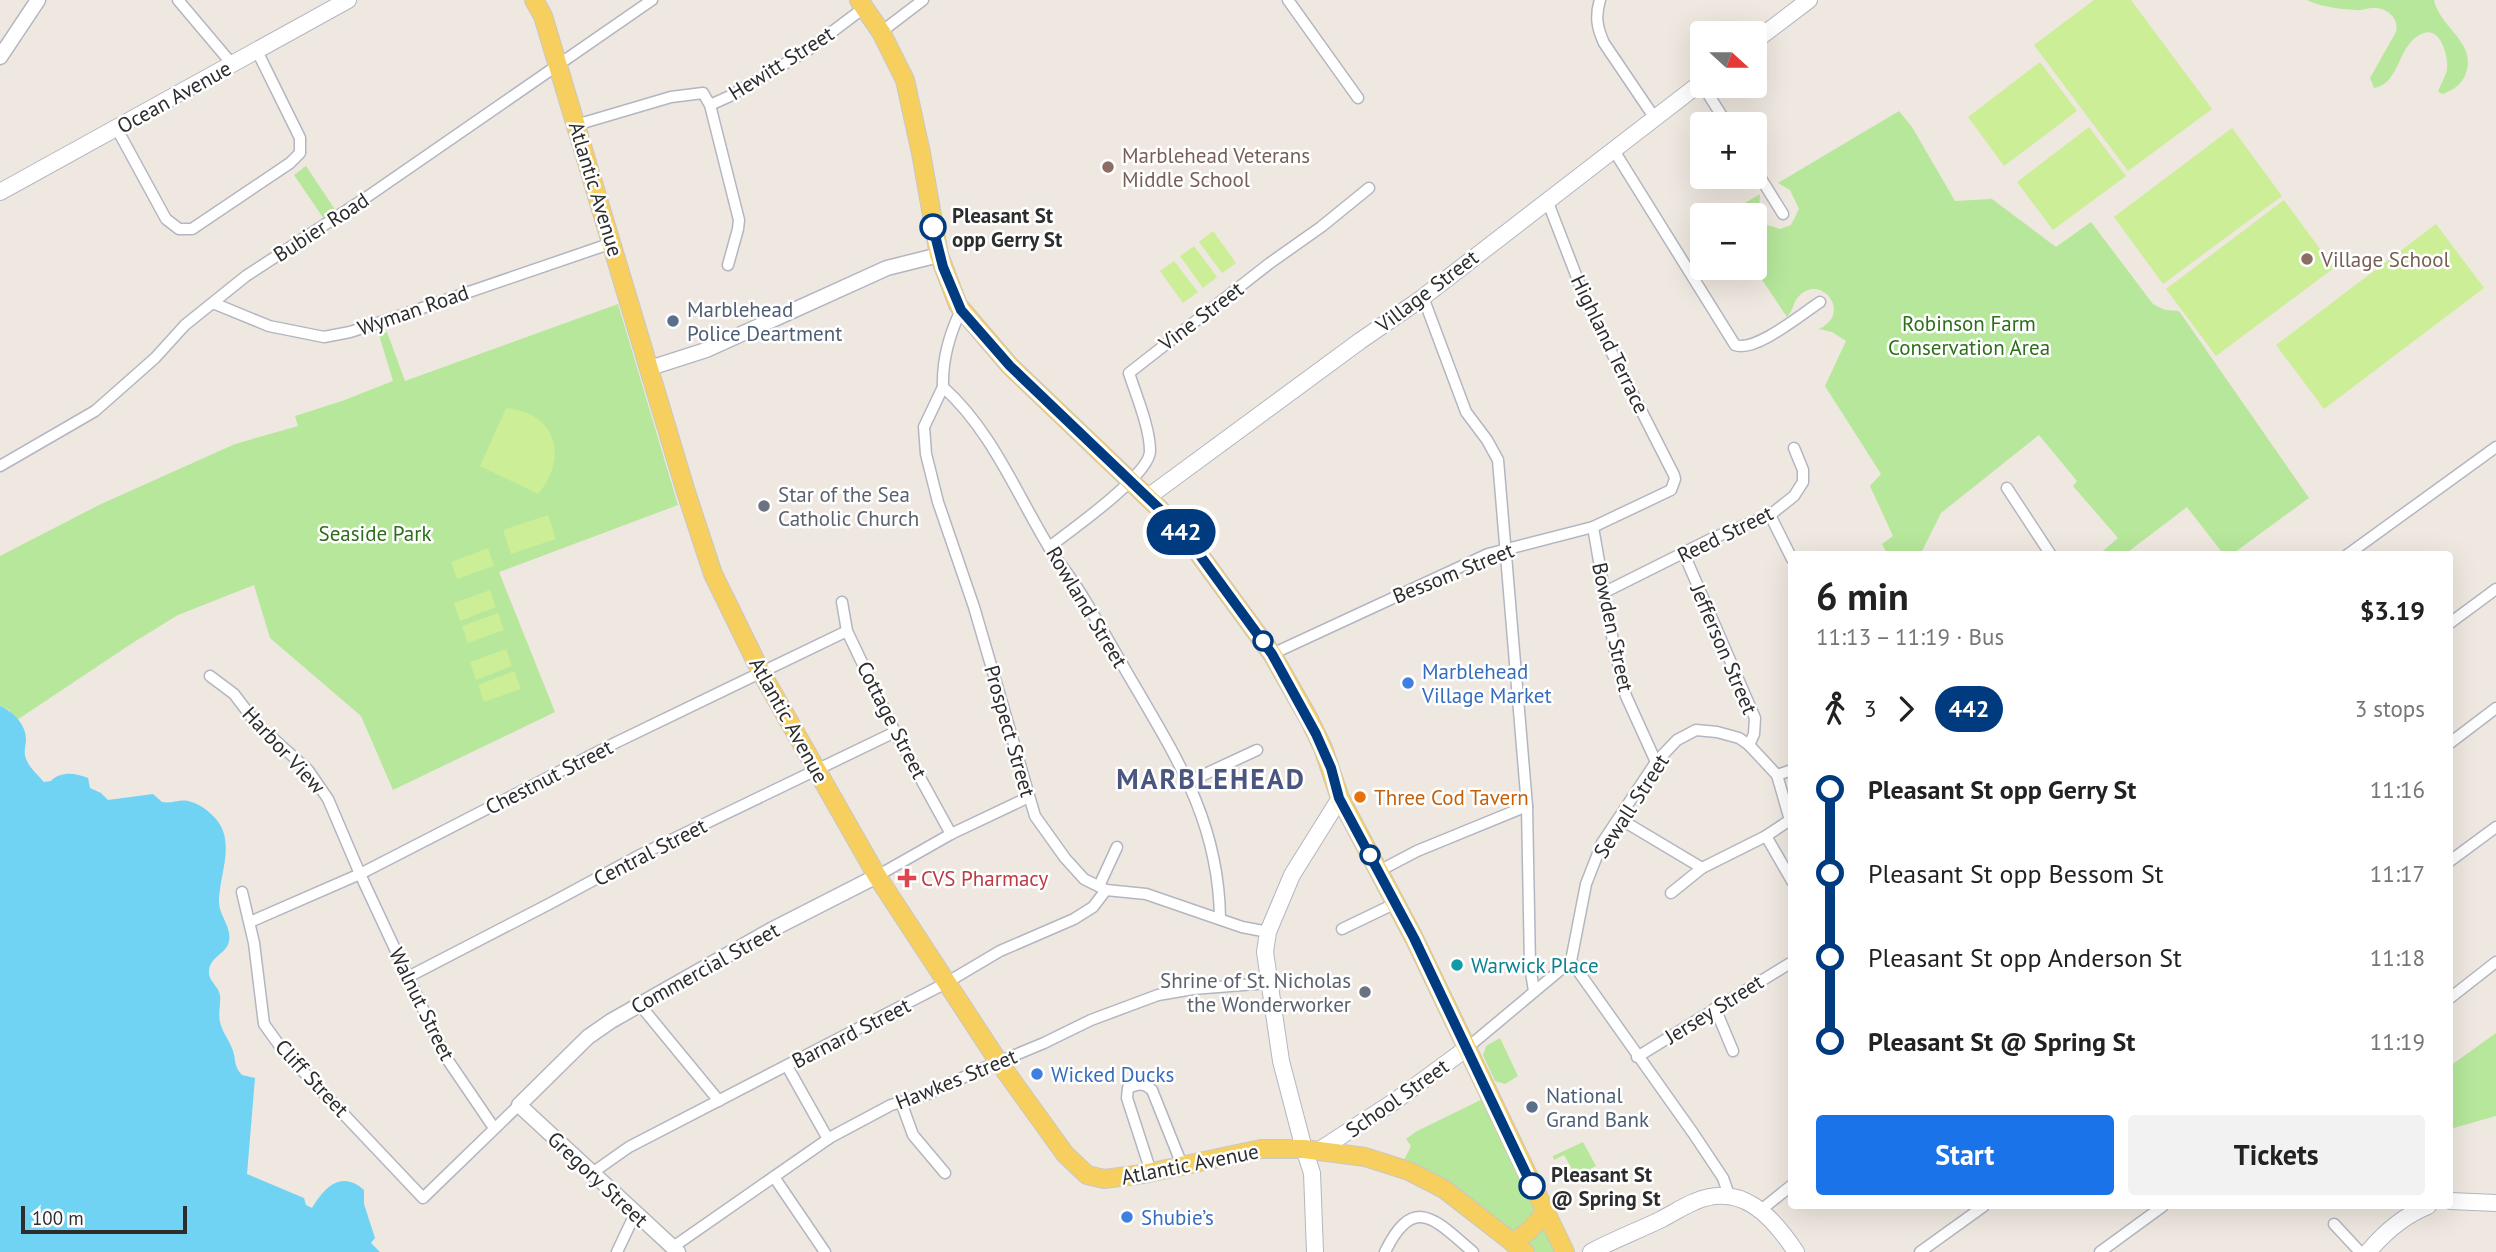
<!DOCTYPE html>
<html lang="en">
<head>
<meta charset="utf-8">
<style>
  :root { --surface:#fff; --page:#f2f2f2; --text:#222; --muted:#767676; --accent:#1a73e8 }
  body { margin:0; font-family:"PT Sans",sans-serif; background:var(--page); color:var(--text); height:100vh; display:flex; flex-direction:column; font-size:26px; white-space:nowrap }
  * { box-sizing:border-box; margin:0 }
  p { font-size:23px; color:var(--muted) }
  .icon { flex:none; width:38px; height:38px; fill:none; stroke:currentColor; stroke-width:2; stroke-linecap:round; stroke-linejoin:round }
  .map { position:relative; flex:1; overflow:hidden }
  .side { position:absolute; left:1788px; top:551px; width:665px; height:658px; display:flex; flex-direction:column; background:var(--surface); border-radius:7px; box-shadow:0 7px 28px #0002 }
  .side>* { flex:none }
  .badge { padding:0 14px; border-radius:23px; font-size:24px; line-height:46px }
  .needle { width:46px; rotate:111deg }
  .buttons { position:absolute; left:1690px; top:21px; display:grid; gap:14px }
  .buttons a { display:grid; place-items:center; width:77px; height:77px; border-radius:7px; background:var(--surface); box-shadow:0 7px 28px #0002; font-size:35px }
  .scale { position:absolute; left:21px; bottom:18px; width:166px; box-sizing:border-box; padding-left:7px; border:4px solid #2d2d2d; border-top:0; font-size:19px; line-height:24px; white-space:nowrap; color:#2d2d2d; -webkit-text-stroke:5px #fff; paint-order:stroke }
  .map>.badge { position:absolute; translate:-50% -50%; box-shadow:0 0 0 4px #fff }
  .legs { display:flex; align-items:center; gap:10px; height:77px; padding:0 28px; font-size:23px }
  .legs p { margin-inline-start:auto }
  .headline { display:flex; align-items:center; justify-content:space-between; height:119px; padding:0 28px }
  h1 { font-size:38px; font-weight:800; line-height:52px }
  .cta { display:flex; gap:14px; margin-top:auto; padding:14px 28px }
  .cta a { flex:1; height:80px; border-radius:7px; background:var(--accent); color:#fff; font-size:28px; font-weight:800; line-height:80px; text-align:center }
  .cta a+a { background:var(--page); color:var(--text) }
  ul { padding:0 28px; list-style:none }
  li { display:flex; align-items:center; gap:24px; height:84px; font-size:26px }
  li i { display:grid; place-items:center; width:10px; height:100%; margin:0 9px; background:currentColor }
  li i::after { content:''; width:18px; height:18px; margin:-9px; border:5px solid; border-radius:50%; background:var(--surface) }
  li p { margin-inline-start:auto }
  li:first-child i { background:linear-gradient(#0000 50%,currentColor 0) }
  li:last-child i { background:linear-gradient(currentColor 50%,#0000 0) }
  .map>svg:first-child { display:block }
  .green { fill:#b6e79b }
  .pitch { fill:#cbee96 }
  .water { fill:#70d3f3 }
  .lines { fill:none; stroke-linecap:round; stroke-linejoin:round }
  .minor-casing { stroke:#b3b6c1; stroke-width:13 }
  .tertiary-casing { stroke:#b3b6c1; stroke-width:17 }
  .secondary-casing { stroke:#b3b6c1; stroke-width:18 }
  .primary-casing { stroke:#c8c8c8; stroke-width:20 }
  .minor { stroke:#fff; stroke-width:10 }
  .tertiary { stroke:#fff; stroke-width:14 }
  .secondary { stroke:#fff; stroke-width:16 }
  .primary { stroke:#f6cf5e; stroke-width:18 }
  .line-1-casing { stroke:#fff; stroke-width:16 }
  .line-1 { stroke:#003b80; stroke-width:10 }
  .education-dot { fill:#8d6e63; stroke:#fff; stroke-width:2.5 }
  .stop-1-dot { fill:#fff; stroke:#003b80; stroke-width:3.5 }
  .service-dot { fill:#5c6f8a; stroke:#fff; stroke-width:2.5 }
  .worship-dot { fill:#6b7280; stroke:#fff; stroke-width:2.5 }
  .shop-dot { fill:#3f7fe0; stroke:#fff; stroke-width:2.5 }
  .food-dot { fill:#e8710a; stroke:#fff; stroke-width:2.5 }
  .health-dot { fill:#e0444e; stroke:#fff; stroke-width:2.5 }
  .culture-dot { fill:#0f9aa8; stroke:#fff; stroke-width:2.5 }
  .labels { text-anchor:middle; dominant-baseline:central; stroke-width:5; stroke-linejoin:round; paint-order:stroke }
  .street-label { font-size:21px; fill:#2d2d2d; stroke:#fff }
  .education-label { font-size:21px; fill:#785e54; stroke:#fff; text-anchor:start }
  .stop-label { font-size:21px; font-weight:bold; fill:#2d2d2d; stroke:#fff; text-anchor:start }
  .service-label { font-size:21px; fill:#4e5e75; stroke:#fff; text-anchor:start }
  .park-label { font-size:21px; fill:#2c6f18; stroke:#fff }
  .worship-label { font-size:21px; fill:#5b616d; stroke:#fff; text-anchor:start }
  .shop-label { font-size:21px; fill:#366cbe; stroke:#fff; text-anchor:start }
  .food-label { font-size:21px; fill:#c56008; stroke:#fff; text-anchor:start }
  .health-label { font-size:21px; fill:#be3a42; stroke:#fff; text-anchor:start }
  .culture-label { font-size:21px; fill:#0d838f; stroke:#fff; text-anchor:start }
  .district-label { font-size:28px; font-weight:bold; letter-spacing:2px; fill:#4b5680; stroke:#fff }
</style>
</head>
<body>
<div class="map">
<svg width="2496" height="1252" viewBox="0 0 2496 1252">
  <rect width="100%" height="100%" fill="#efe8e0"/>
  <g class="green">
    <path d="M 2307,0 L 2434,0 C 2439,27 2477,42 2466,73 C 2462,84 2454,90 2442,94 L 2438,91 C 2441,84 2445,77 2447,70 C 2449,58 2441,27 2424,33 C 2397,42 2401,84 2374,88 L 2370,78 L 2396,32 C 2400,18 2386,7 2373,8 C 2367,8 2362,11 2356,10 C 2339,9 2322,7 2307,0 Z"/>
    <path d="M 1899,111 L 1912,127 L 1955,201 L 1992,199 L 2056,247 L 2091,222 L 2153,304 L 2165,310 L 2179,311 L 2309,498 L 2231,555 L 2224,555 L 2187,507 L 2124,555 L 2098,555 L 2118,538 L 2073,486 L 2077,481 L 2039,435 L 1941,513 L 1920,555 L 1888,555 L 1882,544 L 1893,536 L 1870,486 L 1881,474 L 1825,386 L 1846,341 L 1832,332 L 1819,329 C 1852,314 1823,275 1801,294 C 1793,300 1794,310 1787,317 L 1754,268 L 1755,215 L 1725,215 L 1760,194 L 1759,213 L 1764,224 L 1780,229 L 1791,225 L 1799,209 L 1790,190 L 1778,183 Z"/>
    <path d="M 306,166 L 336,211 L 324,219 L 294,175 Z"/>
    <path d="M 618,304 L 678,505 L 499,572 L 555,712 L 393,790 L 361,716 L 270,638 L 254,585 L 178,615 L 134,642 L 17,720 L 9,710 L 0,706 L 0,556 L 101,504 L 235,444 L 298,426 L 295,416 L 342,401 L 393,381 L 379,335 L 387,332 L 405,381 Z"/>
    <path d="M 2496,1033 L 2496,1116 L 2450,1129 L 2450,1066 Z"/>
    <path d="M 1500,1038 L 1518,1076 L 1505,1084 L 1495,1081 L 1483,1055 L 1486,1046 Z"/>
    <path d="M 1489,1096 L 1565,1252 L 1525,1252 L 1400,1168 L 1411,1146 L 1406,1139 L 1417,1131 Z"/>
    <path d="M 1583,1142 L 1596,1166 L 1576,1176 L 1564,1155 L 1554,1160 L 1553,1156 Z"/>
  </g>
  <g class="pitch">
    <path d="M 2094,0 L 2131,0 L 2212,109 L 2128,171 L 2034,45 Z"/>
    <path d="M 2040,62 L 2077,111 L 2004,166 L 1968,117 Z"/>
    <path d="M 2089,127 L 2126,176 L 2053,230 L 2017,182 Z"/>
    <path d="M 2232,128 L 2282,196 L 2163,284 L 2114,217 Z"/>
    <path d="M 2284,200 L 2334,268 L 2216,356 L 2166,289 Z"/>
    <path d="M 2436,224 L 2484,288 L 2324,409 L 2276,345 Z"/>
    <path d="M 1213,231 L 1236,263 L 1222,273 L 1199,242 Z"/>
    <path d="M 1194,246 L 1217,277 L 1203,288 L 1180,256 Z"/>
    <path d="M 1174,261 L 1198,292 L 1183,303 L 1160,271 Z"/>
    <path d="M 506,408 C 557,413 569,457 538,494 L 480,466 Z"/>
    <path d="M 548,515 L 556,539 L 511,554 L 503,530 Z"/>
    <path d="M 488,548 L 494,566 L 457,579 L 451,562 Z"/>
    <path d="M 490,590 L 496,607 L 460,621 L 454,603 Z"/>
    <path d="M 498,613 L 504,630 L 468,643 L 462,626 Z"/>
    <path d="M 506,649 L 512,666 L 476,680 L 470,662 Z"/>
    <path d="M 514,671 L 521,689 L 484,702 L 478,685 Z"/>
  </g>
  <path class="water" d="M 0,706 C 12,711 26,724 26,739 C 26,745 24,750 25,755 C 27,766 37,774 44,782 L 51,781 C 61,771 75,773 88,778 L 90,788 L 101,793 L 108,800 L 153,794 L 162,802 C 171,804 179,799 188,801 C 197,803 205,808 211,814 C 238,837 220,871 219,900 C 218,915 232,926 229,941 C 227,954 210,956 209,971 C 208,981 218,985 220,995 C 221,1003 218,1013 220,1022 C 222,1032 230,1041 233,1051 C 236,1061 234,1067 242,1075 L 255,1078 L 247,1174 L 304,1198 L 306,1205 L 312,1208 C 325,1187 341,1170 364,1190 L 364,1204 L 375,1238 L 371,1243 L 380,1252 L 0,1252 Z"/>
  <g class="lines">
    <g class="minor-casing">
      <g id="minor">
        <path d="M 178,0 L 232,64"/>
        <path d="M 1288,0 L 1358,98"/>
        <path d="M 1600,0 C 1595,16 1597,28 1604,43 L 1654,117"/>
        <path d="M 881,32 L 923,0"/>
        <path d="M 1703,86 L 1727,124"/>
        <path d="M 710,105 L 730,96 L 808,50 L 865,7"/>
        <path d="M 576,125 L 671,97 L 703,93 L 710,105 L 739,220 L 738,229 L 728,265"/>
        <path d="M 117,129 L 166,219 L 179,229 L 192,229 L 290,163 L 300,153 L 300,138 L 257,51"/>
        <path d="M 1613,149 L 1735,345 C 1755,353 1803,313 1820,302"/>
        <path d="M 1755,169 L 1783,214"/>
        <path d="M 1423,297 L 1466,412 L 1487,440 L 1498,460 L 1527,806 L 1530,966 L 1534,991"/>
        <path d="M 213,303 L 269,326 L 324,337 L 350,332 L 393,318 L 612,243"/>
        <path d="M 961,310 C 949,335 942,359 943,387 C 992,431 1016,493 1050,549 C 1062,567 1075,583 1086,602 C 1104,632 1121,663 1139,693 C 1183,768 1219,829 1220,919"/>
        <path d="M 943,387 L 924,427 L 926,454 L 938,502 L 974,607 L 1035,816 L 1065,858 L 1084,879 L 1106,890 L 1146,894 L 1242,927 L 1268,932"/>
        <path d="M 0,466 L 95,411 L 155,358 L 185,325 L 246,276 L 364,199 L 652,0"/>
        <path d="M 2007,488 L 2051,555"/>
        <path d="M 1770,515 L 1792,559"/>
        <path d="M 1593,527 L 1614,647 L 1626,696 L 1656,762"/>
        <path d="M 1049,547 C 1070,531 1150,475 1150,451 C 1150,428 1136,395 1129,373 L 1270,263 L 1321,227 L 1369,188"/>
        <path d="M 1684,554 L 1755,718 L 1754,734 L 1749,745"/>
        <path d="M 2347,555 L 2496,447"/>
        <path d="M 1605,592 L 1713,538 L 1770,515 L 1794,496 L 1803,482 L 1803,470 L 1794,448"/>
        <path d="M 842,602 L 847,631 L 895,732 L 951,834"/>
        <path d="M 2450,623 L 2496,589"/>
        <path d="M 1272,654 L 1488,554 L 1593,527 L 1671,490 L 1675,479 L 1674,475 L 1588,306 L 1547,200"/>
        <path d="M 210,676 L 234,694 L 256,723 L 308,770 L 328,799 L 360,874 L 445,1056 L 494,1128"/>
        <path d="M 2450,743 L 2496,708"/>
        <path d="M 1777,775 L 1792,770"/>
        <path d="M 1188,782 L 1257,750"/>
        <path d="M 1620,819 L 1702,868 L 1766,836 L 1790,820 L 1777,775 L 1749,745 L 1739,738 L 1717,732 L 1696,730 L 1677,740 L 1656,762 L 1602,843 L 1586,884 L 1571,961 L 1693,1133 L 1723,1178 L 1729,1195"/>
        <path d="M 1766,836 L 1792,881"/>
        <path d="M 2450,861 L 2496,827"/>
        <path d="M 1379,871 L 1417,851 L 1527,806"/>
        <path d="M 877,876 L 951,834 L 1029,797"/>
        <path d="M 1099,886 L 1117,847"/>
        <path d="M 242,892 L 254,943 L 264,1024 L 282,1049 L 423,1198 L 519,1105"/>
        <path d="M 1671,893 L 1702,868"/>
        <path d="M 250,922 L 360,874 L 617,742 L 847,631"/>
        <path d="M 1342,929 L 1396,903"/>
        <path d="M 408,977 L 551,903 L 642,854 L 895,732"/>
        <path d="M 2450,998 L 2496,962"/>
        <path d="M 640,1005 L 719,1101"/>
        <path d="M 1715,1008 L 1733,1051"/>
        <path d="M 1467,1048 L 1571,961"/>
        <path d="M 1637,1057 L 1792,962"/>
        <path d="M 787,1066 L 828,1139"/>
        <path d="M 901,1102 L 913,1135 L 945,1173"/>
        <path d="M 1151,1172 L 1127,1098 L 1128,1088 C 1138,1084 1143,1082 1152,1090 L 1182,1165"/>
        <path d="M 592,1173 L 629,1147 L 946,983 L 1000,951 L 1074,919 L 1093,907 L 1106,890"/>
        <path d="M 774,1177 L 825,1252"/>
        <path d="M 1761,1210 L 1792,1185"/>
        <path d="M 2334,1224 L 2360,1252"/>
        <path d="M 673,1247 L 831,1137 L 891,1105 L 928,1094 L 979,1070 L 1044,1043 L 1091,1020 L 1158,995 L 1193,989 L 1268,983"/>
        <path d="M 617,1252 L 635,1214"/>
        <path d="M 1385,1252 C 1414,1192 1436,1221 1473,1252"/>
        <path d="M 1920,1252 L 1984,1206"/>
        <path d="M 2100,1252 L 2163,1206"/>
      </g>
    </g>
    <g class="tertiary-casing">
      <g id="tertiary">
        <path d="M 0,57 L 38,0"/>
        <path d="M 650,368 L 706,350 L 887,268 L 939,255"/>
        <path d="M 678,1252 L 519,1105 L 588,1037 L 611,1021 L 773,929 L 877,876"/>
      </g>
    </g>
    <g class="secondary-casing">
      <g id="secondary">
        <path d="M 1755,41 L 1809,0"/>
        <path d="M 0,192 L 348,0"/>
        <path d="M 1148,497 L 1360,341 L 1418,301 L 1703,81"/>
        <path d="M 1318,1151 L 1395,1101 L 1467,1048"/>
        <path d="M 2450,1201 L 2496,1203"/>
        <path d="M 1315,1252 L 1312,1173 L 1304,1149 L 1281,1061 L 1265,952 L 1268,932 L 1292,875 L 1340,798"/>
        <path d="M 1591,1252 C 1613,1240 1637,1231 1660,1220 C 1672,1214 1682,1207 1694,1202 C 1741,1181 1772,1216 1796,1252"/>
        <path d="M 2368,1252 C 2384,1233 2405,1215 2428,1206"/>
      </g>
    </g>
    <g class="primary-casing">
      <g id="primary">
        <path d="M 534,0 L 543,16 L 686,492 L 713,574 L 762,674 L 877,876 L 998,1061 L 1065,1154 L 1087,1175 L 1104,1179 L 1143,1174 L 1261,1149 L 1304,1149 L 1365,1157 L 1409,1171 L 1444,1189 L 1525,1252"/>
        <path d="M 859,0 L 881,32 L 905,80 L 921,153 L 939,255 L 958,305 L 1010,366 L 1168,517 L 1196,550 L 1272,654 L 1309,719 L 1323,748 L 1340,798 L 1414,938 L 1565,1252"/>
        <path d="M 1513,1243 L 1531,1229 L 1545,1213"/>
      </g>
    </g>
    <use href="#minor" class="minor"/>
    <use href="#tertiary" class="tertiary"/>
    <use href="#secondary" class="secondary"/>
    <use href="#primary" class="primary"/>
  </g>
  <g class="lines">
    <g class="line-1-casing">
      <path id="line-1" d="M 933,227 L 943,267 L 961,310 L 1010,366 L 1168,517 L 1196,550 L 1272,654 L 1316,734 L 1331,768 L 1339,798 L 1414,938 L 1532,1186"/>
    </g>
    <use href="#line-1" class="line-1"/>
  </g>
  <g class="education-dot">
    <circle cx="1108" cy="167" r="7"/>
    <circle cx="2307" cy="259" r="7"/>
  </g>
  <g class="stop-1-dot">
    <circle cx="933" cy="227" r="12"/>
    <circle cx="1263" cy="641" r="9"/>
    <circle cx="1370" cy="855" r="9"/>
    <circle cx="1532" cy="1186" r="12"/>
  </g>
  <g class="service-dot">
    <circle cx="673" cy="321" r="7"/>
    <circle cx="1532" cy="1107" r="7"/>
  </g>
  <g class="worship-dot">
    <circle cx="764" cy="506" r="7"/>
    <circle cx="1365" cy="992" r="7"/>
  </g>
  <g class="shop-dot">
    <circle cx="1408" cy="683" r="7"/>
    <circle cx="1037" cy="1074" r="7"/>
    <circle cx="1127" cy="1217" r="7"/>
  </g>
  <circle class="food-dot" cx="1360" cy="797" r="7"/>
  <path class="health-dot" d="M903.5 867.5h7v7h7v7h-7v7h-7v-7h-7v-7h7z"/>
  <circle class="culture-dot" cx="1457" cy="965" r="7"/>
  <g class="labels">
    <g class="street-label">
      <text transform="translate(781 63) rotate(-32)">Hewitt Street</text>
      <text transform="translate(174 97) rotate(-29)">Ocean Avenue</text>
      <text transform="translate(596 189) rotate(73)">Atlantic Avenue</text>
      <text transform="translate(321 227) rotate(-33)">Bubier Road</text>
      <text transform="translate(1427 291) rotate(-37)">Village Street</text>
      <text transform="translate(413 310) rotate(-19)">Wyman Road</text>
      <text transform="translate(1201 316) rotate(-37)">Vine Street</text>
      <text transform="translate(1610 344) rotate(64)">Highland Terrace</text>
      <text transform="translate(1725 534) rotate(-26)">Reed Street</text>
      <text transform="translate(1453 573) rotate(-22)">Bessom Street</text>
      <text transform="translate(1087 607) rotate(59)">Rowland Street</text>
      <text transform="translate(1613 627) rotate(78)">Bowden Street</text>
      <text transform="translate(1724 649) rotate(67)">Jefferson Street</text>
      <text transform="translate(789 720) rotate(61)">Atlantic Avenue</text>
      <text transform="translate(892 720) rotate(63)">Cottage Street</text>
      <text transform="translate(1010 731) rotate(74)">Prospect Street</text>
      <text transform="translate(284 750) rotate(47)">Harbor View</text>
      <text transform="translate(549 777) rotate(-27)">Chestnut Street</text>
      <text transform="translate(1631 806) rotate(-57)">Sewall Street</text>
      <text transform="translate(650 852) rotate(-27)">Central Street</text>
      <text transform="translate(705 968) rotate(-29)">Commercial Street</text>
      <text transform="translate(422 1004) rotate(64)">Walnut Street</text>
      <text transform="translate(1714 1009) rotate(-32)">Jersey Street</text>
      <text transform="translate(851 1033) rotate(-27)">Barnard Street</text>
      <text transform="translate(312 1078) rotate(47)">Cliff Street</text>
      <text transform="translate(956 1079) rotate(-22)">Hawkes Street</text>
      <text transform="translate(1397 1098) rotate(-35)">School Street</text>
      <text transform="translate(1190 1164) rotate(-11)">Atlantic Avenue</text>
      <text transform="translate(598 1179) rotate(43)">Gregory Street</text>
    </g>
    <g class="education-label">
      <text x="1122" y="155">Marblehead Veterans<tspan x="1122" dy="24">Middle School</tspan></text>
      <text x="2321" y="259">Village School</text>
    </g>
    <g class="stop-label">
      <text x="952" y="215">Pleasant St<tspan x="952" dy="24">opp Gerry St</tspan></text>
      <text x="1551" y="1174">Pleasant St<tspan x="1551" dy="24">@ Spring St</tspan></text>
    </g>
    <g class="service-label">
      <text x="687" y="309">Marblehead<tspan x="687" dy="24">Police Deartment</tspan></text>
      <text x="1546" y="1095">National<tspan x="1546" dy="24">Grand Bank</tspan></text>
    </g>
    <g class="park-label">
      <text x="1969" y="323">Robinson Farm<tspan x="1969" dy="24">Conservation Area</tspan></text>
      <text x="375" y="533">Seaside Park</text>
    </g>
    <g class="worship-label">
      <text x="778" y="494">Star of the Sea<tspan x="778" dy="24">Catholic Church</tspan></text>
      <text x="1351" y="980" text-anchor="end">Shrine of St. Nicholas<tspan x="1351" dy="24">the Wonderworker</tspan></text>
    </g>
    <g class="shop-label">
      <text x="1422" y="671">Marblehead<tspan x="1422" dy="24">Village Market</tspan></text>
      <text x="1051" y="1074">Wicked Ducks</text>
      <text x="1141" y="1217">Shubie’s</text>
    </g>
    <g class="food-label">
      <text x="1374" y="797">Three Cod Tavern</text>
    </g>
    <g class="health-label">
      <text x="921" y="878">CVS Pharmacy</text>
    </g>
    <g class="culture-label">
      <text x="1471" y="965">Warwick Place</text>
    </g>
    <g class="district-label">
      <text x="1211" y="778">MARBLEHEAD</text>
    </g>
  </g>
</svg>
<div class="buttons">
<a><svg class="needle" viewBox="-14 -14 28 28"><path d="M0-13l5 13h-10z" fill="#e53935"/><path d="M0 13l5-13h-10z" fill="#767676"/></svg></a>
<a>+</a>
<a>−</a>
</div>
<div class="scale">100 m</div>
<b class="badge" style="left:1181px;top:532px;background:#003b80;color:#fff">442</b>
<section class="side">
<div class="headline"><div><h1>6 min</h1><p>11:13 – 11:19 · Bus</p></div><b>$3.19</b></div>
<div class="legs"><svg class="icon" aria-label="walk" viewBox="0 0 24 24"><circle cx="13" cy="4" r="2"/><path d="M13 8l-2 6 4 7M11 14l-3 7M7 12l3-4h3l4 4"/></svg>3<svg class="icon" aria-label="forward" viewBox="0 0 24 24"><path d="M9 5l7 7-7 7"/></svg><b class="badge" style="background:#003b80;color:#fff">442</b><p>3 stops</p></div>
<ul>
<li><i style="color:#003b80"></i><b>Pleasant St opp Gerry St</b><p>11:16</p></li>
<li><i style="color:#003b80"></i><span>Pleasant St opp Bessom St</span><p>11:17</p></li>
<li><i style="color:#003b80"></i><span>Pleasant St opp Anderson St</span><p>11:18</p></li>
<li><i style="color:#003b80"></i><b>Pleasant St @ Spring St</b><p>11:19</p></li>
</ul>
<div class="cta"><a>Start</a><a>Tickets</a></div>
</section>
</div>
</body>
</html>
